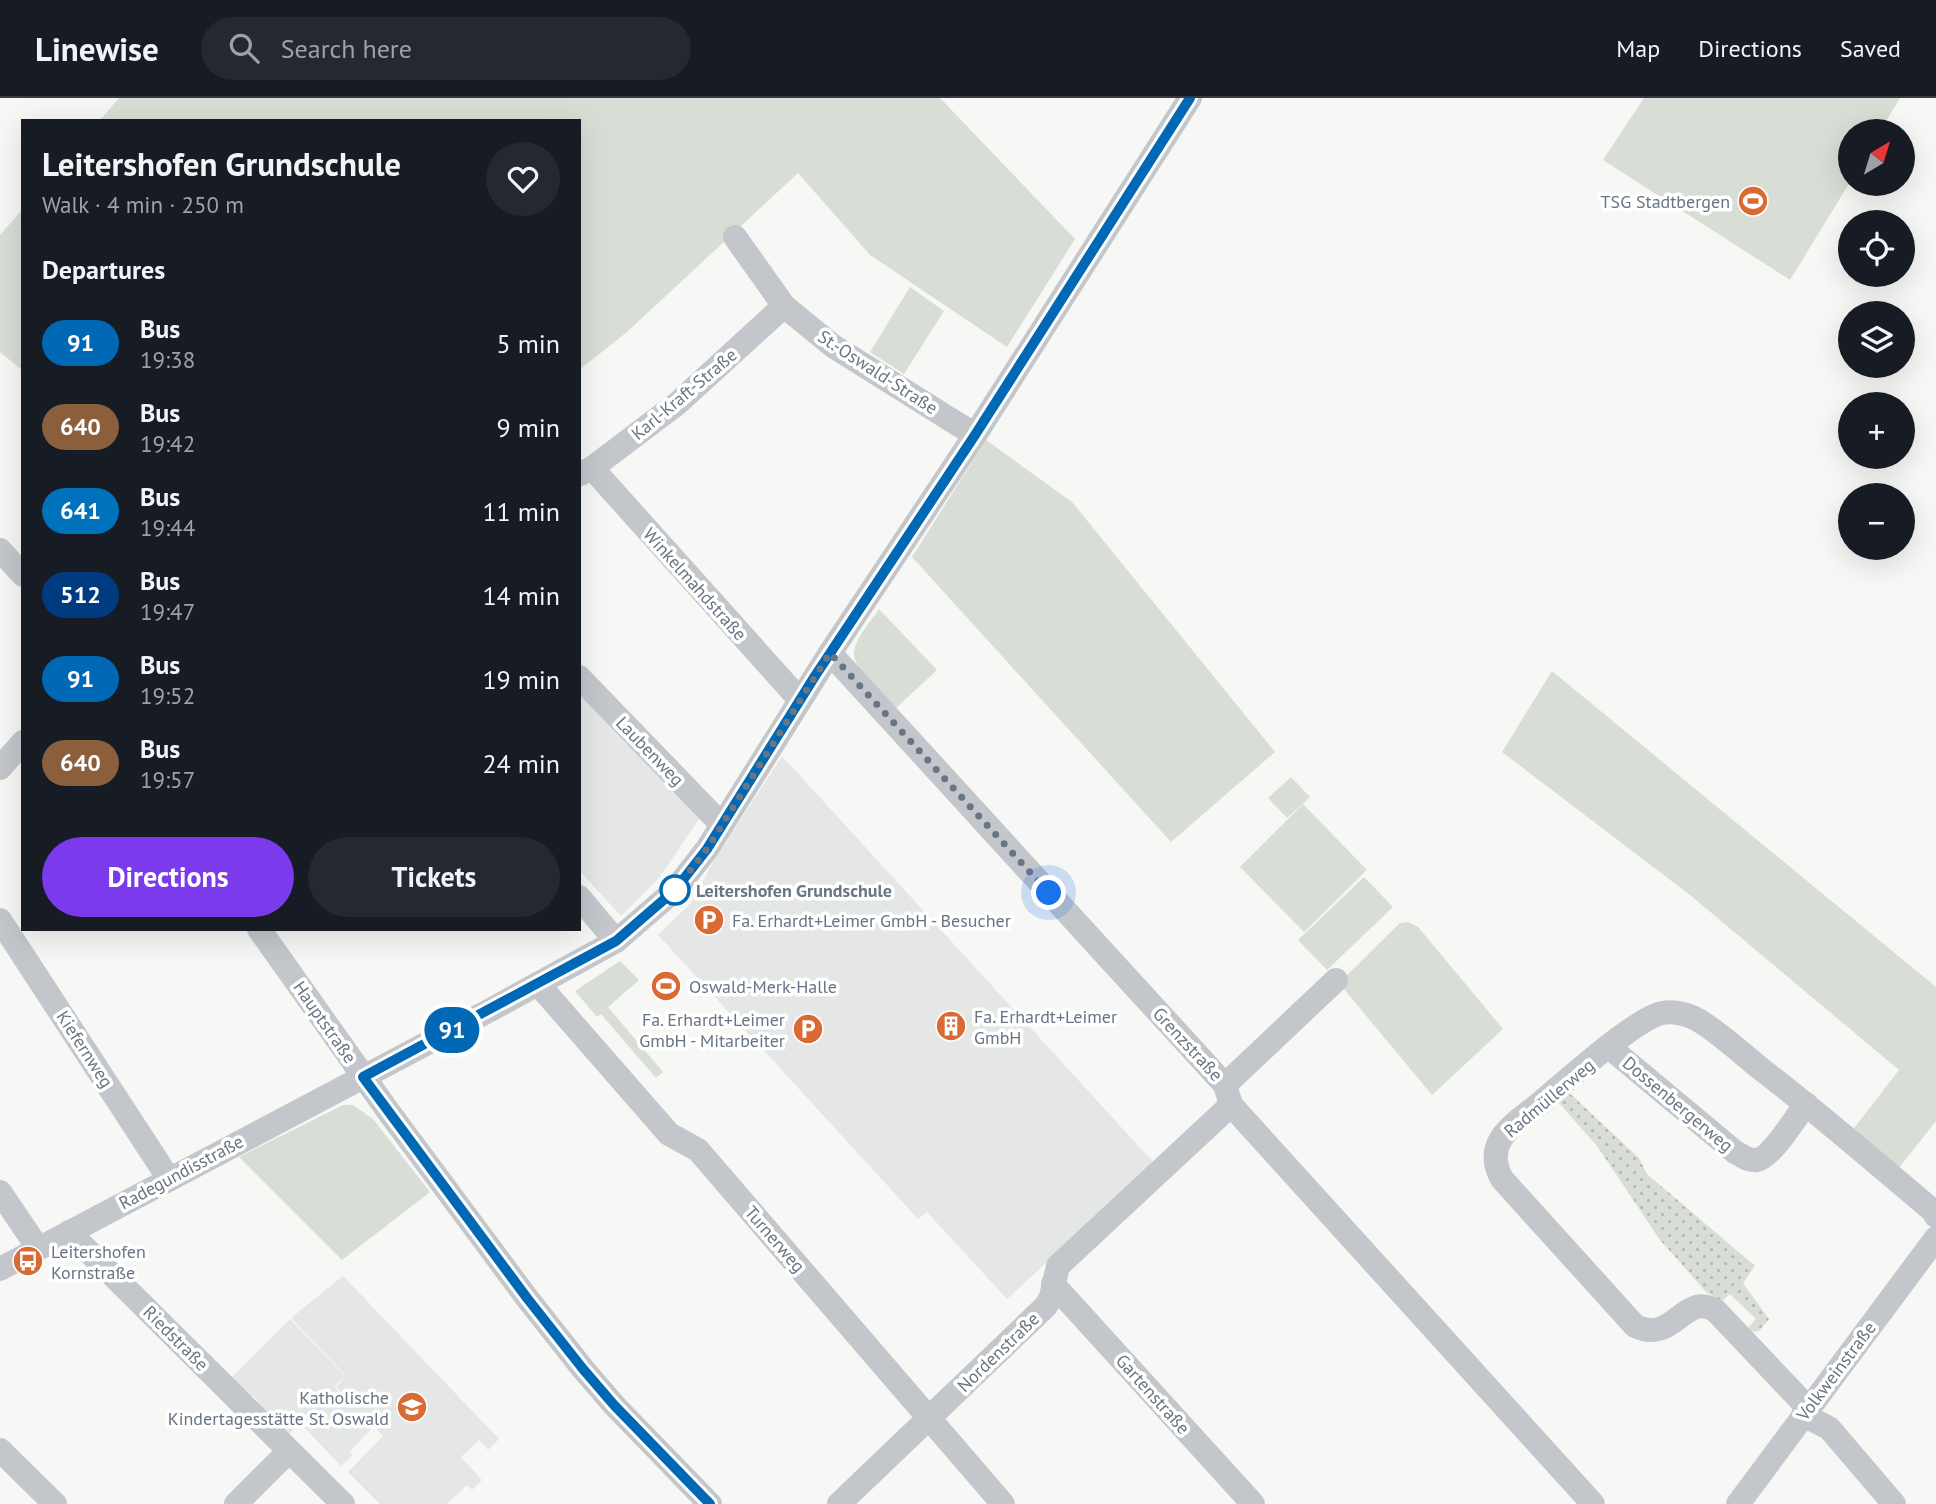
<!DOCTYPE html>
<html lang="en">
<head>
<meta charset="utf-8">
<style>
  :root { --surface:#171b24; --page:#242831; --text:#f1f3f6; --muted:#9ea1a6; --line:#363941; --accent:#7c3aed }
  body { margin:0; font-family:"PT Sans",sans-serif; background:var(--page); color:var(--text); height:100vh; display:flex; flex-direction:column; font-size:26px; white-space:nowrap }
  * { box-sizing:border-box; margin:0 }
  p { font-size:23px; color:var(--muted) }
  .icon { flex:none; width:38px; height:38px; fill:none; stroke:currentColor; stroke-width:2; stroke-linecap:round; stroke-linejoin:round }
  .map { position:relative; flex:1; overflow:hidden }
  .sheet { position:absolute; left:21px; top:21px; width:560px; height:812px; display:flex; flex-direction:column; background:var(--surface); border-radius:0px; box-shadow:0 7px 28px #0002 }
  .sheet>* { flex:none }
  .badge { padding:0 14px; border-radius:23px; font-size:24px; line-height:46px }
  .needle { width:46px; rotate:38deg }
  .fabs { position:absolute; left:1838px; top:21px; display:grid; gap:14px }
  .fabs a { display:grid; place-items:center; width:77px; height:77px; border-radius:50%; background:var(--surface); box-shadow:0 7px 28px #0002; font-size:35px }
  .you { position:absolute; width:35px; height:35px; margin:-18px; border:5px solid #fff; border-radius:50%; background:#1a73e8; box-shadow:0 0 0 10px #1a73e833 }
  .map>.badge { position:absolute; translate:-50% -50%; box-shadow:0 0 0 4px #fff }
  h2 { padding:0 21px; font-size:26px; line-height:63px }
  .round { display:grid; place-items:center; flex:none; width:74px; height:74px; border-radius:37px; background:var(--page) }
  .summary { display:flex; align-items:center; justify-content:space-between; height:119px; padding:0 21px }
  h1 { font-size:33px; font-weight:700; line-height:52px }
  .primary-button { display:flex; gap:14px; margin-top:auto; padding:14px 21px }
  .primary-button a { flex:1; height:80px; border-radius:42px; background:var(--accent); color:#fff; font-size:28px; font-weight:700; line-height:80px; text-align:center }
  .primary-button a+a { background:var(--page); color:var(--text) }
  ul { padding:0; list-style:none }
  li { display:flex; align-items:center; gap:21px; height:84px; padding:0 21px }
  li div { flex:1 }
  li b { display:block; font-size:26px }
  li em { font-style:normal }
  li .badge { min-width:77px; font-weight:700; text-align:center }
  header { display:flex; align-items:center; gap:42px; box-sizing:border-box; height:98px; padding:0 35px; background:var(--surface); border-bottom:2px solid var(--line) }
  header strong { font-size:33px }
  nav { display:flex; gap:38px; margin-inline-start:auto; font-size:24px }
  .search { width:490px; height:63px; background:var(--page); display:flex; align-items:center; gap:18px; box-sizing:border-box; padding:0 24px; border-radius:38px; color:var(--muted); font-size:26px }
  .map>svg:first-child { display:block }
  .built { fill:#e5e6e6 }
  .grass { fill:#d8ded6 }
  .park { fill:url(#park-dots) }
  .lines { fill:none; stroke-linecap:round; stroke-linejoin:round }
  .minor { stroke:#c3c6ca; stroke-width:24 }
  .line-casing { stroke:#fff; stroke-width:16 }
  .line { stroke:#0068b4; stroke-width:10 }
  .walk { stroke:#687584; stroke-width:7; stroke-dasharray:0 12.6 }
  .stop-dot { fill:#fff; stroke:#0068b4; stroke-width:3.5 }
  .labels { text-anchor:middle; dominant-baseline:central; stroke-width:7; stroke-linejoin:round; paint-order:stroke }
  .poi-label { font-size:18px; fill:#687584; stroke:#fff; text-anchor:start }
  .street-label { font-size:18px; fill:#687584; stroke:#fff }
  .stop-label { font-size:18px; font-weight:bold; fill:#687584; stroke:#fff; text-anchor:start }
</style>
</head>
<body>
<header>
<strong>Linewise</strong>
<div class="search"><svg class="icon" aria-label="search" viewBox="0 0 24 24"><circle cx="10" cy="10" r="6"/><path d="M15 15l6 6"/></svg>Search here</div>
<nav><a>Map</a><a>Directions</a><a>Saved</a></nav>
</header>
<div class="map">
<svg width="1936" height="1406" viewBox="0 0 1936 1406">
  <defs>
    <pattern id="park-dots" width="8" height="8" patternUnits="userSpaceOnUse" patternTransform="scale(1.75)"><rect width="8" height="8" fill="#d8ded6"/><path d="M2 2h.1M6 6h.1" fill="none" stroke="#b3b9b3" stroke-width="1.8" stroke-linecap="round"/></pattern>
  </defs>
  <rect width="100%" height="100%" fill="#f7f7f5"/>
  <g class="built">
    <path d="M 579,584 L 703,715 L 659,780 L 621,818 L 579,772 Z"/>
    <path d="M 782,658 L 1154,1065 L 1007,1201 L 927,1114 L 918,1121 L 658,837 L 691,805 L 713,764 Z"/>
    <path d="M 343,1178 L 499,1341 L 488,1352 L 479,1342 L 461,1359 L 482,1382 L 472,1392 L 467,1387 L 447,1406 L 380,1406 L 348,1374 L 383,1338 L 374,1328 L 350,1353 L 353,1357 L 341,1368 L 300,1325 L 288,1337 L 258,1309 L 258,1302 L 230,1281 L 290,1221 L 345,1278 L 334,1289 L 358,1312 L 336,1289 L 346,1278 L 291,1220 Z"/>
  </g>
  <g class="grass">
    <path d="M 119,0 L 940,0 L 1075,141 L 1007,249 L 870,157 L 798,75 L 627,234 L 579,272 L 579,23 L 99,23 Z"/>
    <path d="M 1644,0 L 1900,0 L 1880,33 L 1850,33 L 1850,84 L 1790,182 L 1603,62 Z"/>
    <path d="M 23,111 L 23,273 L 0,254 L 0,137 Z"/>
    <path d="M 910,189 L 944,213 L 904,276 L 870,254 Z"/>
    <path d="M 986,342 L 1072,404 L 1275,654 L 1171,744 L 912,459 Z"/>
    <path d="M 879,511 L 937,572 L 895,611 C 884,598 852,570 854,554 C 856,539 871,523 879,511 Z"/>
    <path d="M 1552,573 L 1936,889 L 1936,1023 L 1898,1071 L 1851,1034 L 1899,972 L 1690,797 L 1502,654 Z"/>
    <path d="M 1291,679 L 1310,699 L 1287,720 L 1268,700 Z"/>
    <path d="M 1303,706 L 1367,772 L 1304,834 L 1240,769 Z"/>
    <path d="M 1364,779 L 1393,809 L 1327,872 L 1298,842 Z"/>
    <path d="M 1408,824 L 1418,829 L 1503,931 L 1432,997 L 1339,885 L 1400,825 Z"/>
    <path d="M 620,863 L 639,882 L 608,909 L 663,974 L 656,980 L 601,916 L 597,919 L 575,893 Z"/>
    <path d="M 343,1007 L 353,1007 L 373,1021 L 430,1094 L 342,1162 L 239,1059 Z"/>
  </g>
  <path class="park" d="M 1562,988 L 1639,1060 L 1647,1076 L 1755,1168 L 1743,1185 L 1769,1221 L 1760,1232 L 1755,1234 L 1747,1231 L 1756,1221 L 1730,1196 L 1722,1203 L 1706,1194 L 1660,1142 L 1597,1048 L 1552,997 Z"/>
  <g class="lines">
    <g class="minor">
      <path d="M 735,139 L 784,208 L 833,248 L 975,337"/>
      <path d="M 592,370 L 800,602"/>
      <path d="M 580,376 L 592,370 L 678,305 L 784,208"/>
      <path d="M 0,452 L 23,477"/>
      <path d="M 830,555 L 1225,987 L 1231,1007 L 1593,1406"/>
      <path d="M 579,579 L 722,727"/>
      <path d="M 0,670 L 23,644"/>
      <path d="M 579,799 L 616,843"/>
      <path d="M 0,822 L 169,1081"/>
      <path d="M 259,831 L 388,1013 L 527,1200 L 583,1271 L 614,1307 L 710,1406"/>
      <path d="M 538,886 L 669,1036 L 698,1052 L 1003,1406"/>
      <path d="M 1609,949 L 1735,1054 C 1742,1058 1748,1063 1757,1062 C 1772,1059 1796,1019 1806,1006"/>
      <path d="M 1225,987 L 1336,882"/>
      <path d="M 0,1094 L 38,1150"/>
      <path d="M 69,1134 L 343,1406"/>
      <path d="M 0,1171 L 494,910 L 616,843 L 675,792 L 707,751 L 830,555 L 975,337 L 1190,0"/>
      <path d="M 1053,1186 L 1253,1406"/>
      <path d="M 1808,1310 L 1716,1213 C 1685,1192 1674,1247 1635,1228 L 1502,1081 C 1482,1044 1513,1027 1539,1006 C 1563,986 1636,920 1662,915 C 1674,913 1688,916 1698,922 C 1720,935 1741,955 1761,971 C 1820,1016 1876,1065 1933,1113 L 1936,1118"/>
      <path d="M 1803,1317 L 1829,1330 L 1894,1406"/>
      <path d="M 0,1352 L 55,1406"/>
      <path d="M 236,1406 L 289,1353"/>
      <path d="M 839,1406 L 1046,1208 L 1051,1199 L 1058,1168 L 1231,1007"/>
      <path d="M 1738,1406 L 1936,1140"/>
    </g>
  </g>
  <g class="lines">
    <g class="line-casing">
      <path id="line" d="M 710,1406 L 614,1307 L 583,1271 L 527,1200 L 363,979 L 616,843 L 675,792 L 707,751 L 815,578 L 975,337 L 1190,0"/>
    </g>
    <use href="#line" class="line"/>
    <path class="walk" d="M 675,792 L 707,751 L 830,555 L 1049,795"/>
  </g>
  <defs>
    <g id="stadium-disc" transform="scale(1.575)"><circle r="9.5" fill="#da6a33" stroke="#fff"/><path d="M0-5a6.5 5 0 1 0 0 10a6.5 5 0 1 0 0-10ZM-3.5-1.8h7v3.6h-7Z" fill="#fff"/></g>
    <g id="parking-disc" transform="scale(1.575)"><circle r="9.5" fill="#da6a33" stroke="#fff"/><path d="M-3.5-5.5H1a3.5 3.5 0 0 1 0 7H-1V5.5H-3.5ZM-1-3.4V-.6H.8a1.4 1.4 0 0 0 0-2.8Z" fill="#fff"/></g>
    <g id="building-disc" transform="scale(1.575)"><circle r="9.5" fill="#da6a33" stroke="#fff"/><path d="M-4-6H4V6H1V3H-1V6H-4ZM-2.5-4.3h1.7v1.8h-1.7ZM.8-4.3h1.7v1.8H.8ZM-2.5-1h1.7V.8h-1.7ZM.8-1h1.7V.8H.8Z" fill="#fff"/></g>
    <g id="bus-disc" transform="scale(1.575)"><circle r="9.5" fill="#da6a33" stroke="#fff"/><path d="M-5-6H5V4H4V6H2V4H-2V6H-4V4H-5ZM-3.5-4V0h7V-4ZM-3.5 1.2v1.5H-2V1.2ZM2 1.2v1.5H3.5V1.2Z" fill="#fff"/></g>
    <g id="school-disc" transform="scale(1.575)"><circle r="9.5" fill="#da6a33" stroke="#fff"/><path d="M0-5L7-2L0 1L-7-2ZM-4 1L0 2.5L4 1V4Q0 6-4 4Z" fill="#fff"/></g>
  </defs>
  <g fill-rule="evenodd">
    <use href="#stadium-disc" x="1753" y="103"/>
    <use href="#parking-disc" x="709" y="822"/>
    <use href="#stadium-disc" x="666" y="888"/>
    <use href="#building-disc" x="951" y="928"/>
    <use href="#parking-disc" x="808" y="931"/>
    <use href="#bus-disc" x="28" y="1163"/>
    <use href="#school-disc" x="412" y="1309"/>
  </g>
  <circle class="stop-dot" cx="675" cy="792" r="14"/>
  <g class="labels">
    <g class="poi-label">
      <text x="1730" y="103" text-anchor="end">TSG Stadtbergen</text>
      <text x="732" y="822">Fa. Erhardt+Leimer GmbH - Besucher</text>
      <text x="689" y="888">Oswald-Merk-Halle</text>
      <text x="974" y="918">Fa. Erhardt+Leimer<tspan x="974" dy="21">GmbH</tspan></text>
      <text x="785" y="921" text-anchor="end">Fa. Erhardt+Leimer<tspan x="785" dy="21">GmbH - Mitarbeiter</tspan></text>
      <text x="51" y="1153">Leitershofen<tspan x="51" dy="21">Kornstraße</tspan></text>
      <text x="389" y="1299" text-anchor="end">Katholische<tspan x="389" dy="21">Kindertagesstätte St. Oswald</tspan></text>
    </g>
    <g class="street-label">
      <text transform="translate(878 274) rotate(33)">St.-Oswald-Straße</text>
      <text transform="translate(684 296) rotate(-40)">Karl-Kraft-Straße</text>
      <text transform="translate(695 486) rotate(48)">Winkelmahdstraße</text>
      <text transform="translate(650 653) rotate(46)">Laubenweg</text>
      <text transform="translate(325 924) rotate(55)">Hauptstraße</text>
      <text transform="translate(1188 946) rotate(47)">Grenzstraße</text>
      <text transform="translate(85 951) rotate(57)">Kiefernweg</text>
      <text transform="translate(1549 1000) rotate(-40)">Radmüllerweg</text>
      <text transform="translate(1678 1006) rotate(40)">Dossenbergerweg</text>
      <text transform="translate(181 1074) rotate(-28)">Radegundisstraße</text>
      <text transform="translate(775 1141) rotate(49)">Turnerweg</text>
      <text transform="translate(176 1240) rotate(45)">Riedstraße</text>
      <text transform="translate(998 1254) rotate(-44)">Nordenstraße</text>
      <text transform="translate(1836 1273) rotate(-53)">Volkweinstraße</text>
      <text transform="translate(1153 1296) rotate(48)">Gartenstraße</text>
    </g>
    <g class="stop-label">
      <text x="696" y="792">Leitershofen Grundschule</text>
    </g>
  </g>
</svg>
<div class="fabs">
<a><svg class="needle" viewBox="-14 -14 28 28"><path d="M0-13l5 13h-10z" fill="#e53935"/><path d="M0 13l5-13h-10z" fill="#9ea1a6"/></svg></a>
<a><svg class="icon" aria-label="locate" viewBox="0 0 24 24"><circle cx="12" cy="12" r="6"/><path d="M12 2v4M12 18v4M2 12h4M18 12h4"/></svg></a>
<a><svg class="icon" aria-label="layers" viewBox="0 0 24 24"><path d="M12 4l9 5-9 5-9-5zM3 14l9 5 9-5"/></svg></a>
<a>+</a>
<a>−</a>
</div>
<div class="you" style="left:1049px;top:795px"></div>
<b class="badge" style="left:452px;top:932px;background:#0068b4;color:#fff">91</b>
<section class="sheet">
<div class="summary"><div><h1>Leitershofen Grundschule</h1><p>Walk · 4 min · 250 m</p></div><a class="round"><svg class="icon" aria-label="heart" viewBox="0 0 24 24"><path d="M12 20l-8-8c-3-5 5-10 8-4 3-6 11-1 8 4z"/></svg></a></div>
<h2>Departures</h2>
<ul>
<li><span class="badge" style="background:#0068b4;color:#fff">91</span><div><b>Bus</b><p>19:38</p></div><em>5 min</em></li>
<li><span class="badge" style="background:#8b5e3c;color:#fff">640</span><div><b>Bus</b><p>19:42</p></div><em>9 min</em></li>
<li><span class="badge" style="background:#0072bc;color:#fff">641</span><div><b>Bus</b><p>19:44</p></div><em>11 min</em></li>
<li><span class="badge" style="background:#003b80;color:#fff">512</span><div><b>Bus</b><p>19:47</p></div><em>14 min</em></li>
<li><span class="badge" style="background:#0068b4;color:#fff">91</span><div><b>Bus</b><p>19:52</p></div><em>19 min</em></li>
<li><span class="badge" style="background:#8b5e3c;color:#fff">640</span><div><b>Bus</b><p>19:57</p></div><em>24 min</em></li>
</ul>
<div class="primary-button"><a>Directions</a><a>Tickets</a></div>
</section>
</div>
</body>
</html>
